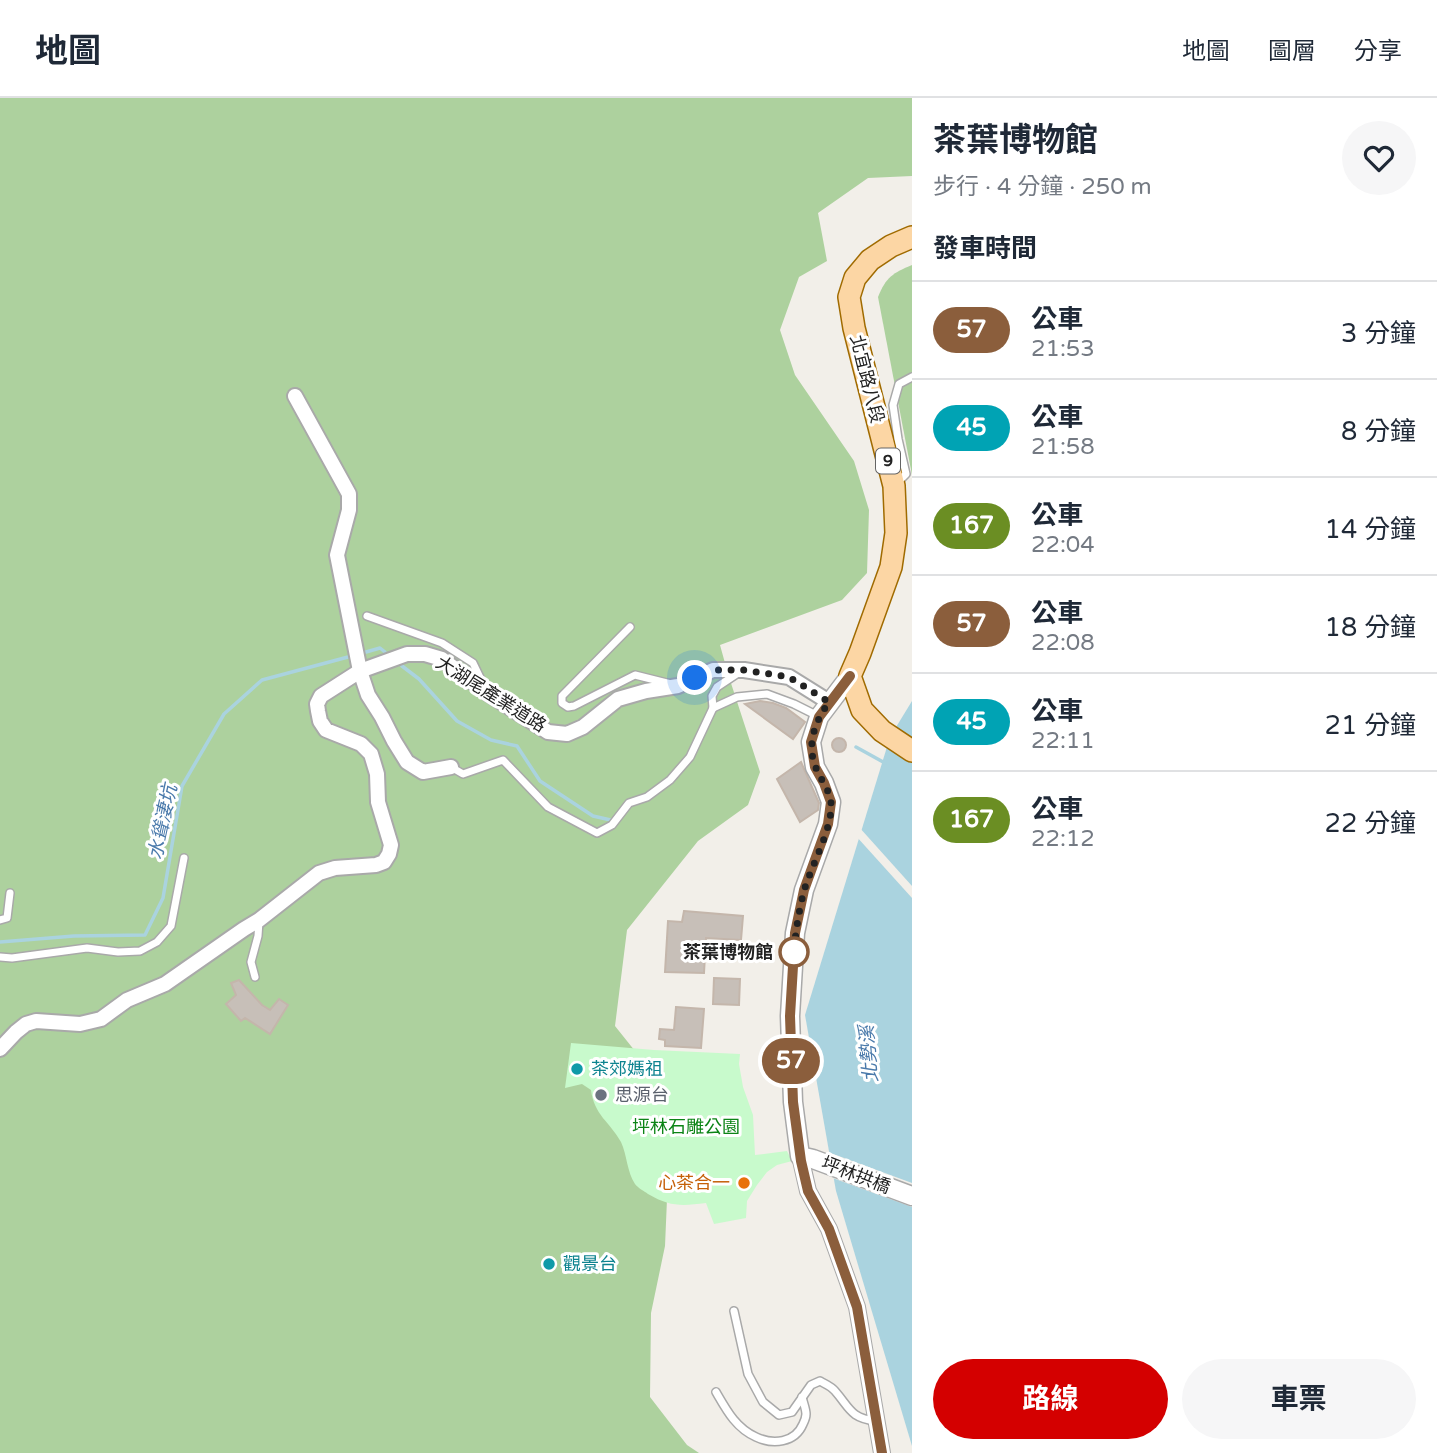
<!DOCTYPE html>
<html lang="zh-TW">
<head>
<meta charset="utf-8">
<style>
  :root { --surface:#fff; --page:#f6f6f7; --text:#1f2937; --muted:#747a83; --line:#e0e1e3; --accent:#d40000 }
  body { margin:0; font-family:"Varela Round","Noto Sans TC",sans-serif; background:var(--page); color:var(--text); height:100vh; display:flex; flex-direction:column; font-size:26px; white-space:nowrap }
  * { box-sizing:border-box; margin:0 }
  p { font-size:23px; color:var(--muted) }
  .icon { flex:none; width:38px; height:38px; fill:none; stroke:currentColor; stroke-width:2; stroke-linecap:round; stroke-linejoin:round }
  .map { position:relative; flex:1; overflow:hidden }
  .sheet { display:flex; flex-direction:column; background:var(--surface); width:525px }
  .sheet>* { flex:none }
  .badge { padding:0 14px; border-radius:23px; font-size:24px; line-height:46px }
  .you { position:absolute; width:35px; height:35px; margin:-18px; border:5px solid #fff; border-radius:50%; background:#1a73e8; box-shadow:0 0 0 10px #1a73e833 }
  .map>.badge { position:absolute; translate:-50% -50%; box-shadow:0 0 0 4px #fff }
  h2 { padding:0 21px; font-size:26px; line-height:63px }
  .round { display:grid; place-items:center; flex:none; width:74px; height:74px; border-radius:37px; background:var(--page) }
  .headline { display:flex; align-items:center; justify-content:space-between; height:119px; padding:0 21px }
  h1 { font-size:33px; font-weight:700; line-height:52px }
  .cta { display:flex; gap:14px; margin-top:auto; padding:14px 21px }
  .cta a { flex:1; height:80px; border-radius:42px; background:var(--accent); color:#fff; font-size:28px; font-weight:700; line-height:80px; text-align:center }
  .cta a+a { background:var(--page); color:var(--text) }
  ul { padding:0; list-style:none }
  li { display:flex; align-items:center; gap:21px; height:98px; padding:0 21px; border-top:2px solid var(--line) }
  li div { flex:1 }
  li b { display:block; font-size:26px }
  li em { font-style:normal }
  li .badge { min-width:77px; font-weight:700; text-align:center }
  header { display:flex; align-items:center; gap:42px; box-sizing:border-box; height:98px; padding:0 35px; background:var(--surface); border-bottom:2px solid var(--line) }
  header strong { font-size:33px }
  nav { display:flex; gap:38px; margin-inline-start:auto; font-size:24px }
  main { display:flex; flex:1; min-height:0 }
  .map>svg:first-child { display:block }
  .forest { fill:#add19e }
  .park { fill:#c8facc }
  .water { fill:#aad3df }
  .pier { fill:#f2efe9 }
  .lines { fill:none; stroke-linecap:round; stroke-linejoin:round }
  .stream { stroke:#aad3df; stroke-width:3.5 }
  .building { fill:#c7bfb8; stroke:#c4b6ab; stroke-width:2 }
  .service-casing { stroke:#a9a9a9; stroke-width:10 }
  .minor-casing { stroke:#a9a9a9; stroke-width:18 }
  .tertiary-casing { stroke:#a9a9a9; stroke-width:21 }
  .primary-casing { stroke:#a06b00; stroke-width:24 }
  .service { stroke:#fff; stroke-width:7 }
  .minor { stroke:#fff; stroke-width:14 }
  .tertiary { stroke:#fff; stroke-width:18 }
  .primary { stroke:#fcd6a4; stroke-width:21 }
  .line-casing { stroke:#fff; stroke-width:16 }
  .line { stroke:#8b5e3c; stroke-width:10 }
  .walk { stroke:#222; stroke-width:7; stroke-dasharray:0 12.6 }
  .stop-dot { fill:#fff; stroke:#8b5e3c; stroke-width:3.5 }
  .culture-dot { fill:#0f9aa8; stroke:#fff; stroke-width:2.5 }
  .worship-dot { fill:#6b7280; stroke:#fff; stroke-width:2.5 }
  .food-dot { fill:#e8710a; stroke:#fff; stroke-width:2.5 }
  .labels { text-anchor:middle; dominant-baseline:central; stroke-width:6; stroke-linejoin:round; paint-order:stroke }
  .shield { fill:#fff; stroke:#646464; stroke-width:2 }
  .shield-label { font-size:16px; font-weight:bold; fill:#222 }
  .street-label { font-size:18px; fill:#222; stroke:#fff }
  .stop-label { font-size:18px; font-weight:bold; fill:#222; stroke:#fff; text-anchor:end }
  .culture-label { font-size:18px; fill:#0d838f; stroke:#fff; text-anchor:start }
  .worship-label { font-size:18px; fill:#5b616d; stroke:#fff; text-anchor:start }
  .park-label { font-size:18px; fill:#0c8416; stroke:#fff }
  .food-label { font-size:18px; fill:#c56008; stroke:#fff; text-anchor:end }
  .water-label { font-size:19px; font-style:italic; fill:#4a7aab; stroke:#fff }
</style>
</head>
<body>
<header>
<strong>地圖</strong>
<nav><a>地圖</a><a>圖層</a><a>分享</a></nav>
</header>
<main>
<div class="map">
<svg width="912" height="1355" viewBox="0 0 912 1355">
  <rect width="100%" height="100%" fill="#f2efe9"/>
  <g class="forest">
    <path d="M 0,0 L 912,0 L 912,78 L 868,80 L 818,115 L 827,163 L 799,179 L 780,232 L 795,277 L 854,363 L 869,412 L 867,475 L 842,502 L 720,547 L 728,576 L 760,674 L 748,707 L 698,743 L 627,832 L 615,928 L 651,973 L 669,1054 L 665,1148 L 651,1215 L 650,1299 L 687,1347 L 699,1355 L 0,1355 Z"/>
    <path d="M 912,167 L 912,377 L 878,199 C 886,179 893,175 912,167 Z"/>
  </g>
  <path class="park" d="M 571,945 L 654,952 L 740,956 L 739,966 L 743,989 L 753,1017 L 755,1057 L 787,1053 L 792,1063 L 777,1067 L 767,1074 L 757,1087 L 747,1103 L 746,1120 L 714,1126 L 706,1105 C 682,1108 670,1109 648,1096 C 644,1093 638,1090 635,1086 C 627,1074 627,1057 621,1044 C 610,1024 594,1017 591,992 L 582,986 L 565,990 Z"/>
  <path class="water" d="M 912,603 L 912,1348 L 836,1093 L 805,917 L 890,639 Z"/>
  <g class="pier">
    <path d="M 859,729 L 912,788 L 912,800 L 856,738 Z"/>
    <path d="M 825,1053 L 912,1085 L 912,1109 L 830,1079 Z"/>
  </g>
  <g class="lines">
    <g class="stream">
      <path d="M 366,554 L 380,550 L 385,554"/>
      <path d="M 402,568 L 419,581 L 457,623 L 491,642 L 517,648 L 540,683 L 593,718 L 615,723"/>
      <path d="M 856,649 L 885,665"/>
      <path d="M 0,844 L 74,838 L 145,837 L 163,800 L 182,688 L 224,616 L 262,582 L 348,559"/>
    </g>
  </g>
  <g class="building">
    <path d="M 760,603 L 773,605 L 786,610 L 805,624 L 793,641 L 745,606 Z"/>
    <circle cx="839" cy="647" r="7"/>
    <path d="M 801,664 L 819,705 L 818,712 L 800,724 L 777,681 Z"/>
    <path d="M 684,813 L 743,818 L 741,842 L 706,840 L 704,875 L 665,874 L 668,823 L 682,824 Z"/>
    <path d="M 714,880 L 740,881 L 739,907 L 713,906 Z"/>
    <path d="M 239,882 L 262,907 L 270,912 L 279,901 L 288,907 L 270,936 L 245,920 L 241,923 L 226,906 L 236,897 L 231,885 Z"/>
    <path d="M 676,909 L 704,911 L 701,950 L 665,948 L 665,942 L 659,941 L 660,931 L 674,932 Z"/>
  </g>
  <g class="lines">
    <g class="service-casing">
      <g id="service">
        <path d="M 897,385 L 906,376 L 898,341 L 893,307 L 899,286 L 912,279"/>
        <path d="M 367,518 L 442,545 L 473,565 L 485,590"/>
        <path d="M 630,529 L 562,598 L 562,605 L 568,609 L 574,608 L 635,577 L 671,586"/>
        <path d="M 713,610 L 712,598 L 717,589 L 738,575"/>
        <path d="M 451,669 L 463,676 L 503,662 L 548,709 L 597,735 L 612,727 L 629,705 L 647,699 L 670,682 L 690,659 L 713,610 L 737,599 L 767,596 L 794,606 L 818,618"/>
        <path d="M 0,822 L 7,820 L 10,795"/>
        <path d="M 0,859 L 12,860 L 87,850 L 118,854 L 140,853 L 157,844 L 171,828 L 184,760"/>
        <path d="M 255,879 L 251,864 L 258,838 L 259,823"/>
        <path d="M 734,1213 L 748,1276 L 763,1304 L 779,1317 L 792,1314 L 811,1287 L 820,1283 C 825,1286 831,1288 835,1293 C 850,1310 850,1320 876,1323"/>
        <path d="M 716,1294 C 727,1313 736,1330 756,1339 C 773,1347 795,1345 803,1326 C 804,1324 806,1318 806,1316 C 806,1311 803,1304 802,1299"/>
      </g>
    </g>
    <g class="minor-casing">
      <g id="minor">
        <path d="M 295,298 L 349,396 L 349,412 L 337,457 L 360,573 L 368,597 L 382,619 L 394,643 L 407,664 L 423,674 L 451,669"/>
        <path d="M 0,951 L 16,934 L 26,926 L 36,923 L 80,926 L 101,921 L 127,902 L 165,886 L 244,831 L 259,822 L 319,775 L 335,770 L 376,767 L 384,764 L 389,756 L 391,747 L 378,704 L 377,676 L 371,656 L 361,646 L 326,632 L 320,623 L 318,613 L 317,606 L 321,598 L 360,573 L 407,556 L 425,556 L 442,561 L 489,596 L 548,634 L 567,636 L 583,629 L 618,601 L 646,593 L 678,588 L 713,572 L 744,572 L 789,579 L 829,604"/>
        <path d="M 800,1058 L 808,1093 L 829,1131 L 857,1209 L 882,1355"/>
      </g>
    </g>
    <g class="tertiary-casing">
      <path id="tertiary" d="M 850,578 L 819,619 L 811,644 L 815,669 L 824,685 L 831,704 L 828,726 L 804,792 L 795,835 L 790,918 L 793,1004 L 800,1058 L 813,1061 L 912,1098"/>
    </g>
    <g class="primary-casing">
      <path id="primary" d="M 912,139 L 891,148 L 870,162 L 855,180 L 849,199 L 854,230 L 894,388 L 896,435 L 891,469 L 860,555 L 850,578 L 862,612 L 882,633 L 912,653"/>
    </g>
    <use href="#service" class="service"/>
    <use href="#minor" class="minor"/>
    <use href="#tertiary" class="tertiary"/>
    <use href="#primary" class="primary"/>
  </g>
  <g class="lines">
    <g class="line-casing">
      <path id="line" d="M 850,578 L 819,619 L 811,644 L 815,669 L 824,685 L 831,704 L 828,726 L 804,792 L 795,835 L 790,918 L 793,1004 L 801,1063 L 808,1093 L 829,1131 L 857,1209 L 882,1355"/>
    </g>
    <use href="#line" class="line"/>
    <path class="walk" d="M 695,580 L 713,572 L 744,572 L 789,579 L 829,604 C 815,624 806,646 816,670 C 820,681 830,692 831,705 C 833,730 811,768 804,793 C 798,816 795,839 793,863 L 794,854"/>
  </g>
  <circle class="stop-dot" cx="794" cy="854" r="14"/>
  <g class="culture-dot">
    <circle cx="577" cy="971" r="7"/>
    <circle cx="549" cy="1166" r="7"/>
  </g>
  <circle class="worship-dot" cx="601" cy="997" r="7"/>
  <circle class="food-dot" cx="744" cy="1085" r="7"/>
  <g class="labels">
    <rect class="shield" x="876" y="350.5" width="24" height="25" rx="5"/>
    <g class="shield-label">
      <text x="888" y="363">9</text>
    </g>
    <g class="street-label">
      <text transform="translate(867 281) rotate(76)">北宜路八段</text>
      <text transform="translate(491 596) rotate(32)">大湖尾產業道路</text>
      <text transform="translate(856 1077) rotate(21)">坪林拱橋</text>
    </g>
    <g class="stop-label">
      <text x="773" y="854">茶葉博物館</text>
    </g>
    <g class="culture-label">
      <text x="591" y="971">茶郊媽祖</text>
      <text x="563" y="1166">觀景台</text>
    </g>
    <g class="worship-label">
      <text x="615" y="997">思源台</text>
    </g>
    <g class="park-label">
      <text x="686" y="1029">坪林石雕公園</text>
    </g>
    <g class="food-label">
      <text x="730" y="1085">心茶合一</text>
    </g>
    <g class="water-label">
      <text transform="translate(163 724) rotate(-78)">水聳淒坑</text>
      <text transform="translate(869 956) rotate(-95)">北勢溪</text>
    </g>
  </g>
</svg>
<div class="you" style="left:695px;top:580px"></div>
<b class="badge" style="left:791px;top:963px;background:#8b5e3c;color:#fff">57</b>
</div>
<section class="sheet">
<div class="headline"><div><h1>茶葉博物館</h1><p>步行 · 4 分鐘 · 250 m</p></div><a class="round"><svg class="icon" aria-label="heart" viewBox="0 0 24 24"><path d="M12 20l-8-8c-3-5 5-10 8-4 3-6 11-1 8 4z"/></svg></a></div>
<h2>發車時間</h2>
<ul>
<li><span class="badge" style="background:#8b5e3c;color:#fff">57</span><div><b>公車</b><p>21:53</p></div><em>3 分鐘</em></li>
<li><span class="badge" style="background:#00a3b4;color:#fff">45</span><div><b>公車</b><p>21:58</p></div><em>8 分鐘</em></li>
<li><span class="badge" style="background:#6b8e23;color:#fff">167</span><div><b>公車</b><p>22:04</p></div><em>14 分鐘</em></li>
<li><span class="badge" style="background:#8b5e3c;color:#fff">57</span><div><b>公車</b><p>22:08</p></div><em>18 分鐘</em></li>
<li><span class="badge" style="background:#00a3b4;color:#fff">45</span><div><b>公車</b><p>22:11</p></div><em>21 分鐘</em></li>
<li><span class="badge" style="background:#6b8e23;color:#fff">167</span><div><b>公車</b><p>22:12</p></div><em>22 分鐘</em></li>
</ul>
<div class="cta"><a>路線</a><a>車票</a></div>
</section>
</main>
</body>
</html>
